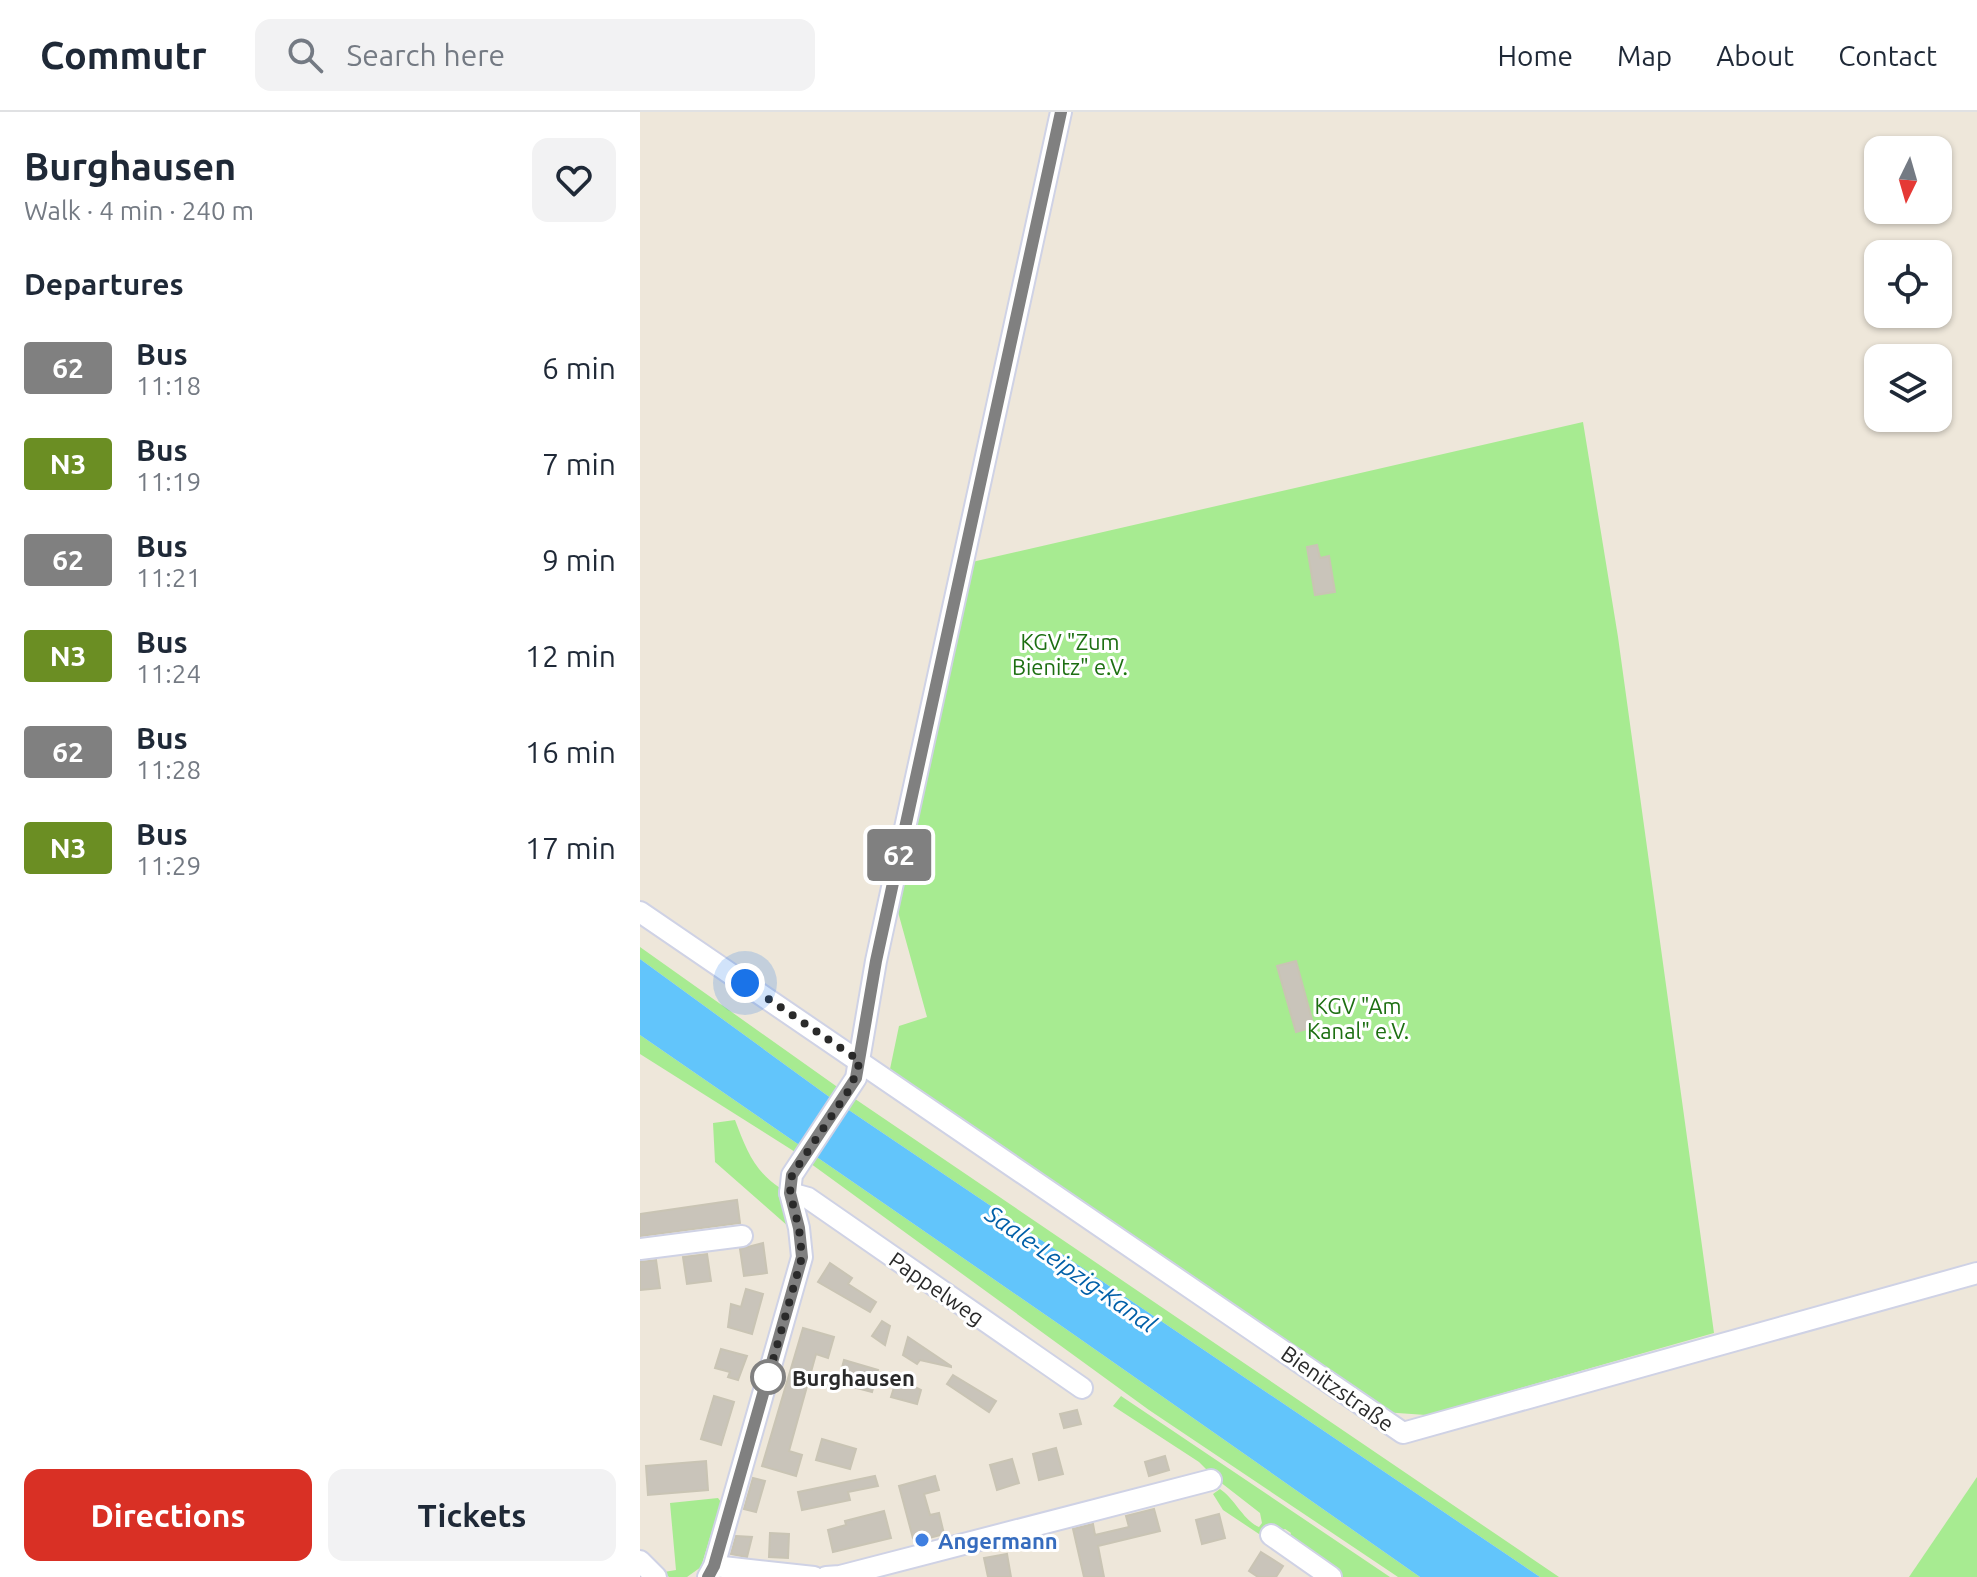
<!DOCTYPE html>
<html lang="en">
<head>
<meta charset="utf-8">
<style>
  :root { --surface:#fff; --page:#f2f2f3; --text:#1f2937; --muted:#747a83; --line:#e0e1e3; --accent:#d93025 }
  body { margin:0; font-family:Ubuntu,sans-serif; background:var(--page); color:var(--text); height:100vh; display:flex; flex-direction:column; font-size:30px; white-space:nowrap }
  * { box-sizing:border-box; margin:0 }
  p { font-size:26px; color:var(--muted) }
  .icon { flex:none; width:44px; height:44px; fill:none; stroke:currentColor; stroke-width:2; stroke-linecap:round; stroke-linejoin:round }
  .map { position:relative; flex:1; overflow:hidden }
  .sheet { display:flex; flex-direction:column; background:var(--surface); width:640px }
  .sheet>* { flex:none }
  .badge { padding:0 16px; border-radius:6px; font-size:28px; line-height:52px }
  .needle { width:52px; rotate:185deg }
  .tools { position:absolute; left:1224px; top:24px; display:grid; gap:16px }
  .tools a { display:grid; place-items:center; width:88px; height:88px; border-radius:16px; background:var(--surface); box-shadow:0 2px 6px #0004; font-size:40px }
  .you { position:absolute; width:40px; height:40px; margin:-20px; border:6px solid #fff; border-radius:50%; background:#1a73e8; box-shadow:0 0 0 12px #1a73e833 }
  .map>.badge { position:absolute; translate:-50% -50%; box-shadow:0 0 0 4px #fff }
  h2 { padding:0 24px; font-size:30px; line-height:72px }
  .round { display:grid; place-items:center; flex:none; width:84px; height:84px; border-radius:16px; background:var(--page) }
  .overview { display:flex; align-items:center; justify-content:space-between; height:136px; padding:0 24px }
  h1 { font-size:38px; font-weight:700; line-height:60px }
  .button { display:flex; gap:16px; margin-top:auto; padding:16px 24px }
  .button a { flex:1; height:92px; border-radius:16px; background:var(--accent); color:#fff; font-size:32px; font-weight:700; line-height:92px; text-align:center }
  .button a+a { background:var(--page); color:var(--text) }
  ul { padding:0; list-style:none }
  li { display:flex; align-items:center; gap:24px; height:96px; padding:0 24px }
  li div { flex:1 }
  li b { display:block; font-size:30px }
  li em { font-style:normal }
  li .badge { min-width:88px; font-weight:700; text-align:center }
  header { display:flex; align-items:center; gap:48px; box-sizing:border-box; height:112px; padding:0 40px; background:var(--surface); border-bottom:2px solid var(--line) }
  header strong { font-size:38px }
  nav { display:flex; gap:44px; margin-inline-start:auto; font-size:28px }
  .search { width:560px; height:72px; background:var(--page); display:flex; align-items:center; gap:20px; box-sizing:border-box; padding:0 28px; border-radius:16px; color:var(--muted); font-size:30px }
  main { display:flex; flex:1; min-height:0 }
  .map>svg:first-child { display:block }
  .green { fill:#a7eb91 }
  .water { fill:#62c5fb }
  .building { fill:#c9c4ba; stroke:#c9c4b4; stroke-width:2 }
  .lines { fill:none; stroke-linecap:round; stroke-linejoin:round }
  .minor-casing { stroke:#cfd2e5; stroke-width:24 }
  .minor { stroke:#fff; stroke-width:20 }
  .line-casing { stroke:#fff; stroke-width:18 }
  .line { stroke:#808080; stroke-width:12 }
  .walk { stroke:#2a2a2a; stroke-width:8; stroke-dasharray:0 14.4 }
  .stop-dot { fill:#fff; stroke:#808080; stroke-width:4 }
  .shop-dot { fill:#3f7fe0; stroke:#fff; stroke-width:3 }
  .labels { text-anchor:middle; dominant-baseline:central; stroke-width:6; stroke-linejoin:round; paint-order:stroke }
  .park-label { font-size:22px; fill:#1d6f12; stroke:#fff }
  .street-label { font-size:22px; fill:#2a2a2a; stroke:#fff }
  .stop-label { font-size:22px; font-weight:bold; fill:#2a2a2a; stroke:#fff; text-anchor:start }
  .shop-label { font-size:22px; font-weight:bold; fill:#366cbe; stroke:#fff; text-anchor:start }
  .water-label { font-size:24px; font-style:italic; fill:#005fa8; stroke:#fff }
</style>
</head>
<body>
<header>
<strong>Commutr</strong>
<div class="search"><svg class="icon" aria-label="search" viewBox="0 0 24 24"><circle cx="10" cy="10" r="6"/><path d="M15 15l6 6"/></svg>Search here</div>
<nav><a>Home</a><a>Map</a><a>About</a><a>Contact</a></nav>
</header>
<main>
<section class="sheet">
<div class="overview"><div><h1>Burghausen</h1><p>Walk · 4 min · 240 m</p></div><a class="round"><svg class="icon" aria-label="heart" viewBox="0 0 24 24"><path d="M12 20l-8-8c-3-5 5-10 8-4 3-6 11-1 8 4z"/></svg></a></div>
<h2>Departures</h2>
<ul>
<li><span class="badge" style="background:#808080;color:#fff">62</span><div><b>Bus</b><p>11:18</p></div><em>6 min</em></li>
<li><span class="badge" style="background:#6b8e23;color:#fff">N3</span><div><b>Bus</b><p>11:19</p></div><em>7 min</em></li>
<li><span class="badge" style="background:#808080;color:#fff">62</span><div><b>Bus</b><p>11:21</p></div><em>9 min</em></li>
<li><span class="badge" style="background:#6b8e23;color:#fff">N3</span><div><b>Bus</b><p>11:24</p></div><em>12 min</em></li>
<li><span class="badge" style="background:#808080;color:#fff">62</span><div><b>Bus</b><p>11:28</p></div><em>16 min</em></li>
<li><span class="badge" style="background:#6b8e23;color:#fff">N3</span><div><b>Bus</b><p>11:29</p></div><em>17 min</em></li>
</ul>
<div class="button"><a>Directions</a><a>Tickets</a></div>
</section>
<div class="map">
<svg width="1337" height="1465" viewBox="0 0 1337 1465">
  <rect width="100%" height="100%" fill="#eee7da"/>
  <g class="green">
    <path d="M 943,310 L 978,525 L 1074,1221 L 786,1303 L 743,1300 L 250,957 L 259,914 L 287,905 L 258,800 L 332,450 Z"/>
    <path d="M 0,835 L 196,974 L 919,1465 L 900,1465 L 188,984 L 0,847 Z"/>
    <path d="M 0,923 L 423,1215 L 780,1465 L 758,1465 L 509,1298 L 152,1038 L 0,942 Z"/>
    <path d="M 95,1008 C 106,1037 114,1059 140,1076 L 149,1115 L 75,1050 L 73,1011 Z"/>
    <path d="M 481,1284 L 750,1465 L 699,1465 L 649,1426 L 651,1421 L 645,1417 L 625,1426 L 583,1398 L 573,1382 L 580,1377 C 595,1387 603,1408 619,1415 L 622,1411 L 620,1401 L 575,1366 L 559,1350 L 473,1294 Z"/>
    <path d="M 1337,1365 L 1337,1465 L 1269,1465 Z"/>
    <path d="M 78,1386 L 81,1390 L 61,1455 L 47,1465 L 29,1465 L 24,1460 L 36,1458 L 30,1391 Z"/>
  </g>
  <path class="water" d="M 0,847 L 188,984 L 900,1465 L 780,1465 L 423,1215 L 0,923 Z"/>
  <g class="building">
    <path d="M 677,433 L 680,446 L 689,444 L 695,480 L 675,483 L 667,435 Z"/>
    <path d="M 656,849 L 674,915 L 656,920 L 637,854 Z"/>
    <path d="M 97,1088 L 100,1111 L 0,1124 L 0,1102 Z"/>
    <path d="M 123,1131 L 127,1161 L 104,1164 L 100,1137 Z"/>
    <path d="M 67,1142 L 71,1169 L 47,1172 L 43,1145 Z"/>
    <path d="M 16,1148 L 20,1176 L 0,1178 L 0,1150 Z"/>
    <path d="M 190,1151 L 212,1166 L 208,1172 L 236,1190 L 230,1200 L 178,1170 Z"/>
    <path d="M 106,1177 L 123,1182 L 112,1222 L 88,1215 L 91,1192 L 101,1195 Z"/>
    <path d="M 242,1209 L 250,1214 L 245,1233 L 232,1224 Z"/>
    <path d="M 163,1216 L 194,1225 L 188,1246 L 176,1242 L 149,1339 L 162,1343 L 156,1364 L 122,1354 Z"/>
    <path d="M 268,1225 L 311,1254 L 311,1255 L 280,1248 L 277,1252 L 263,1243 Z"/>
    <path d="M 81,1237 L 107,1244 L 98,1268 L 88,1265 L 90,1260 L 75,1256 Z"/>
    <path d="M 204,1248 L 238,1258 L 232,1280 L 198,1271 Z"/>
    <path d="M 313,1263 L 356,1289 L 349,1300 L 307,1272 Z"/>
    <path d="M 257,1266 L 281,1278 L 277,1292 L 251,1285 Z"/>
    <path d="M 74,1284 L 94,1290 L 81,1333 L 61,1327 Z"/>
    <path d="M 437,1298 L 441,1312 L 424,1316 L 420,1302 Z"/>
    <path d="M 182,1327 L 216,1337 L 210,1357 L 176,1348 Z"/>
    <path d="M 416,1336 L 423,1362 L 399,1368 L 393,1342 Z"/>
    <path d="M 525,1344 L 529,1358 L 509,1364 L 505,1350 Z"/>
    <path d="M 372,1347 L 379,1371 L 357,1378 L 350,1353 Z"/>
    <path d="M 66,1349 L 68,1378 L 8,1383 L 6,1354 Z"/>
    <path d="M 235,1364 L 238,1374 L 208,1380 L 210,1388 L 162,1398 L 158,1380 Z"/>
    <path d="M 295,1364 L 299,1378 L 284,1382 L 290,1403 L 299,1401 L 304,1422 L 274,1430 L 259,1374 Z"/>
    <path d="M 113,1366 L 125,1369 L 116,1400 L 104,1397 Z"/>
    <path d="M 514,1397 L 520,1419 L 458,1434 L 464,1465 L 444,1465 L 433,1417 L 453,1412 L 455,1423 L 489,1415 L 486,1404 Z"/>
    <path d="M 244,1399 L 251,1426 L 193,1440 L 188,1418 L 206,1413 L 205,1409 Z"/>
    <path d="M 579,1402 L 585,1426 L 562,1432 L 556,1408 Z"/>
    <path d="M 130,1421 L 149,1422 L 148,1446 L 129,1445 Z"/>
    <path d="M 96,1424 L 112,1425 L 107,1445 L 91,1442 Z"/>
    <path d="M 621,1440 L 643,1454 L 636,1465 L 618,1465 L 609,1459 Z"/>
    <path d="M 367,1442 L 371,1465 L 348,1465 L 344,1446 Z"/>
  </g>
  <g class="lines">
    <g class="minor-casing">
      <g id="minor">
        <path d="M 0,800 L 763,1321 L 1337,1161"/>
        <path d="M 150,1081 L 168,1086 L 442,1276"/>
        <path d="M 0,1137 L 102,1124"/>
        <path d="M 631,1423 L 691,1465"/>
        <path d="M 0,1449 L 16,1465"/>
        <path d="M 74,1454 L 174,1465"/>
        <path d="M 68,1465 L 74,1454 L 162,1145 L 159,1116 L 150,1081 L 152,1063 L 216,966 L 236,849 L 421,0"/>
        <path d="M 186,1465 L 200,1464 L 571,1368"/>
      </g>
    </g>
    <use href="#minor" class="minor"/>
  </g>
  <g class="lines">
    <g class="line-casing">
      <path id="line" d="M 68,1465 L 74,1454 L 162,1145 L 159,1116 L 150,1081 L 152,1063 L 216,966 L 236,849 L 421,0"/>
    </g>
    <use href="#line" class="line"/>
    <path class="walk" d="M 105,871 L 220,949 L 211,975 L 152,1063 L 150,1081 L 159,1116 L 162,1145 L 126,1273 L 128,1265"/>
  </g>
  <circle class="stop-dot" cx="128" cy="1265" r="16"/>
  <circle class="shop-dot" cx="282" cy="1428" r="8"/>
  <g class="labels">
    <g class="park-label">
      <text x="430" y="529">KGV "Zum<tspan x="430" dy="25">Bienitz" e.V.</tspan></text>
      <text x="718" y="893">KGV "Am<tspan x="718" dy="25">Kanal" e.V.</tspan></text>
    </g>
    <g class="street-label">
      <text transform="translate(297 1176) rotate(35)">Pappelweg</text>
      <text transform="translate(698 1276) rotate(35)">Bienitzstraße</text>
    </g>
    <g class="stop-label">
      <text x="152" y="1265">Burghausen</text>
    </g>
    <g class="shop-label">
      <text x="298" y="1428">Angermann</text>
    </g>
    <g class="water-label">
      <text transform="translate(431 1157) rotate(35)">Saale-Leipzig-Kanal</text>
    </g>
  </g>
</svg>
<div class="tools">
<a><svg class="needle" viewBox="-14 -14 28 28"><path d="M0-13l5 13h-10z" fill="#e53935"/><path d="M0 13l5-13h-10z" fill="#747a83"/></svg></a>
<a><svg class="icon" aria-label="locate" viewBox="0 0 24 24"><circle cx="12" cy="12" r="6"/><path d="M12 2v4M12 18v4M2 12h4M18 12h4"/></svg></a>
<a><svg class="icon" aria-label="layers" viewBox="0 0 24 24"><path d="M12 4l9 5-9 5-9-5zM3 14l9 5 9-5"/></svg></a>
</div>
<div class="you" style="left:105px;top:871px"></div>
<b class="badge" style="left:259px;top:743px;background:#808080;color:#fff">62</b>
</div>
</main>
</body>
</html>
